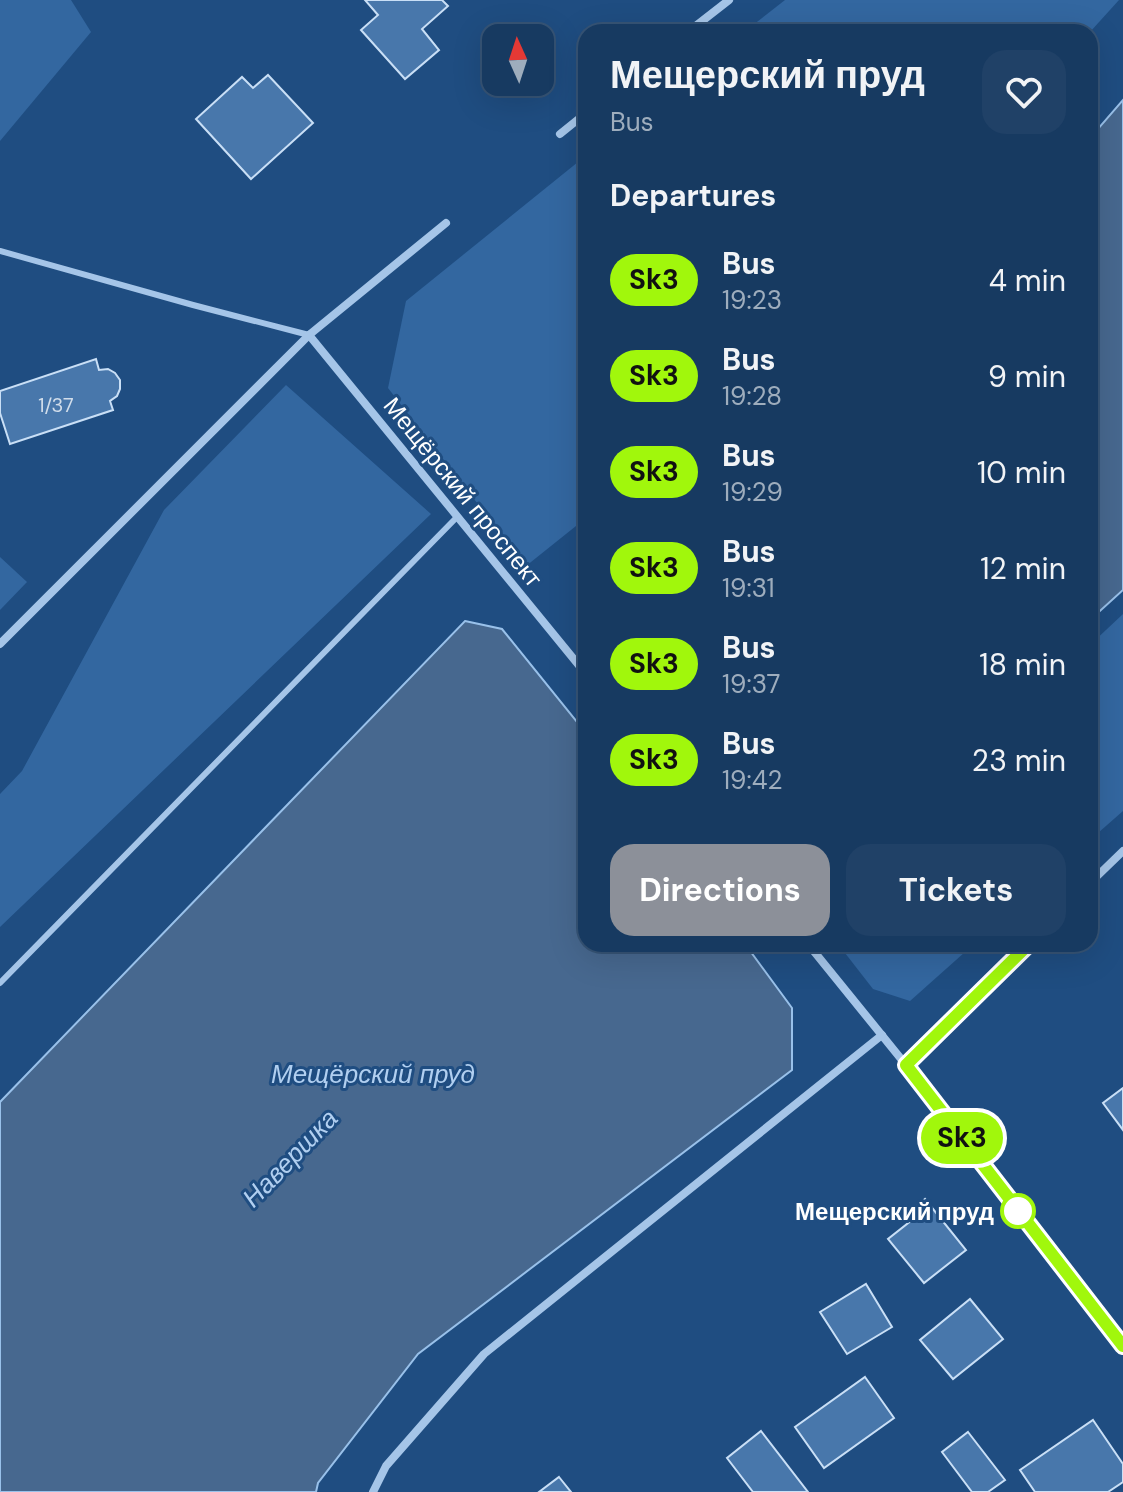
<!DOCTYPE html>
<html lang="en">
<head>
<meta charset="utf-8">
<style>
  :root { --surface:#173a61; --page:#204167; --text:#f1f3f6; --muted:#9eadbd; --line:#365476; --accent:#8c9099 }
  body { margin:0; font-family:"DM Sans",sans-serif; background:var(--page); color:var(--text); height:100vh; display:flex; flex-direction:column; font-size:30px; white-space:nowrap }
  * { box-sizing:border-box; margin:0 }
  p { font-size:26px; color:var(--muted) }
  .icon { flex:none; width:44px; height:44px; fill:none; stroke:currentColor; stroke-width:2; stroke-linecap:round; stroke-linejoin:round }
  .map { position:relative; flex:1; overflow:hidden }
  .panel { position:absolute; left:578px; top:24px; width:520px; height:928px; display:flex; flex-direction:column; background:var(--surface); border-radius:24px; box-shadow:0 8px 32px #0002,0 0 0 2px var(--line) }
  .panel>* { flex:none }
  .badge { padding:0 16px; border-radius:26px; font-size:28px; line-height:52px }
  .needle { width:52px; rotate:357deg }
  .fabs { position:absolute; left:482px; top:24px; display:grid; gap:16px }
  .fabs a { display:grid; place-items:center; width:72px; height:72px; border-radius:16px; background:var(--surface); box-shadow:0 8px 32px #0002,0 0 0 2px var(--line); font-size:40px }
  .map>.badge { position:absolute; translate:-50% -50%; box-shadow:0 0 0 4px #fff }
  h2 { padding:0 32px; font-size:30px; line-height:72px }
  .round { display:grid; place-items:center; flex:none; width:84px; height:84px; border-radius:24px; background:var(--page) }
  .overview { display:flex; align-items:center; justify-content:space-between; height:136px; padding:0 32px }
  h1 { font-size:38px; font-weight:700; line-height:60px }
  .button { display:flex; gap:16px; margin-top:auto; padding:16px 32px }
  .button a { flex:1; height:92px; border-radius:24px; background:var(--accent); color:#fff; font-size:32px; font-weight:700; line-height:92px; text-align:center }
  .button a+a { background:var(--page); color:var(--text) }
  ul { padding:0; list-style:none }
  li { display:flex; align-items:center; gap:24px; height:96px; padding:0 32px }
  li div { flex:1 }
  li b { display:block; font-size:30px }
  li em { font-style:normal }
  li .badge { min-width:88px; font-weight:700; text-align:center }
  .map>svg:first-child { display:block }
  .green { fill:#3367a0 }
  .water { fill:#47688f; stroke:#99c1ea; stroke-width:2 }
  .building { fill:#4877ab; stroke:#c9dff6; stroke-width:2 }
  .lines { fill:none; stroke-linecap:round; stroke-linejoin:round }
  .service { stroke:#a5c5e8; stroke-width:6 }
  .minor { stroke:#a5c5e8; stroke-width:8 }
  .line-casing { stroke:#fff; stroke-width:18 }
  .line { stroke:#a1f70c; stroke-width:12 }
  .stop-dot { fill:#fff; stroke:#a1f70c; stroke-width:4 }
  .labels { text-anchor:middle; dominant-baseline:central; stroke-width:6; stroke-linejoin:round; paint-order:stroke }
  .number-label { font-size:20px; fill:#d1ddea }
  .street-label { font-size:24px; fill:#fff; stroke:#1f4d81 }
  .stop-label { font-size:24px; font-weight:bold; fill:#fff; stroke:#1f4d81; text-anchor:end }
  .water-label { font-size:26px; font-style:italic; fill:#b1cff0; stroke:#1f4d81 }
</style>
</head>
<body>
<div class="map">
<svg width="1123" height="1492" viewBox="0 0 1123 1492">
  <rect width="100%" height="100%" fill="#1f4d81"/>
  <g class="green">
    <path d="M 0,0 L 71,0 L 91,32 L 0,141 Z"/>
    <path d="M 785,0 L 1119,0 L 1090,32 L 744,32 Z"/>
    <path d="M 578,162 L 586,163 L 586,518 L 526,566 L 388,388 L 406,301 Z"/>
    <path d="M 286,385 L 431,514 L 0,927 L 0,794 L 22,771 L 164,510 Z"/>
    <path d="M 0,557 L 27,582 L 0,610 Z"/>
    <path d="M 1123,614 L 1123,811 L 1090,840 L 1090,645 Z"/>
    <path d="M 838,944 L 974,944 L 910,1001 L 873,989 Z"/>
  </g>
  <g class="water">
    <path d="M 1123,100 L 1123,590 L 1090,620 L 1090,138 Z"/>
    <path d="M 465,621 L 502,629 L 586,733 L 586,944 L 745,944 L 792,1008 L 792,1070 L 418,1354 L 318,1483 L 316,1492 L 0,1492 L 0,1102 Z"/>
  </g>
  <g class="building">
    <path d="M 365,0 L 442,0 L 448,6 L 422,29 L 439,50 L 405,79 L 361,30 L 378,15 Z"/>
    <path d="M 268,75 L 313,123 L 251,179 L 196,119 L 242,77 L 253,88 Z"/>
    <path d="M 96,359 L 99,370 L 108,369 L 115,373 L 120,380 L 120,389 L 117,396 L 110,401 L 113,410 L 10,444 L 0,413 L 0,391 Z"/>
    <path d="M 1123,1088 L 1123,1130 L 1103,1103 Z"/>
    <path d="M 925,1199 L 966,1250 L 924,1283 L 888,1239 L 917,1216 L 912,1210 Z"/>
    <path d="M 866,1284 L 892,1327 L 847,1354 L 820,1312 Z"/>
    <path d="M 970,1299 L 1003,1339 L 953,1379 L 920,1340 Z"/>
    <path d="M 865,1377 L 894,1418 L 824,1468 L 795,1427 Z"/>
    <path d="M 1093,1420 L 1123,1464 L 1123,1482 L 1108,1492 L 1035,1492 L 1020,1470 Z"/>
    <path d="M 761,1431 L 808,1492 L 753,1492 L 727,1458 Z"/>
    <path d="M 968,1432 L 1005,1480 L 988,1492 L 972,1492 L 942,1452 Z"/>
    <path d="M 559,1477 L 571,1492 L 539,1492 Z"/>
  </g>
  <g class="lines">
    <g class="service">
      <path d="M 0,251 L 193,305 L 309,335"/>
      <path d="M 0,983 L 457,517"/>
    </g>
    <g class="minor">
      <path d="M 688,32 L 729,0"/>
      <path d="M 560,134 L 586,113"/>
      <path d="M 309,335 L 586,674"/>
      <path d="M 0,644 L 309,335 L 446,223"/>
      <path d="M 1090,883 L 1123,851"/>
      <path d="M 808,944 L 906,1065 L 1123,1347"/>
      <path d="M 906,1065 L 1029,944"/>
      <path d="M 373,1492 L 386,1466 L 484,1354 L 882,1035"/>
    </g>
  </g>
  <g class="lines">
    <g class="line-casing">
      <path id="line" d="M 1029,944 L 906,1065 L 1123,1346"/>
    </g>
    <use href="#line" class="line"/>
  </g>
  <circle class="stop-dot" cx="1018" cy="1211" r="16"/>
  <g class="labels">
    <g class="number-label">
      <text x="56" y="405">1/37</text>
    </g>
    <g class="street-label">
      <text transform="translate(463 492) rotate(51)">Мещёрский проспект</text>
    </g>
    <g class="stop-label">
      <text x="994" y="1211">Мещерский пруд</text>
    </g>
    <g class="water-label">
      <text x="373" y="1074">Мещёрский пруд</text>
      <text transform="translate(290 1158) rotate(-46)">Навершка</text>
    </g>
  </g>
</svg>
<div class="fabs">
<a><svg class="needle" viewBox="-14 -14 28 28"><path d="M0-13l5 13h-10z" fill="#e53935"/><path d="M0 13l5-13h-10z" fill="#9eadbd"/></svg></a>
</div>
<b class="badge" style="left:962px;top:1138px;background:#a1f70c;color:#111">Sk3</b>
<section class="panel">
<div class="overview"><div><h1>Мещерский пруд</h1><p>Bus</p></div><a class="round"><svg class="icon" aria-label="heart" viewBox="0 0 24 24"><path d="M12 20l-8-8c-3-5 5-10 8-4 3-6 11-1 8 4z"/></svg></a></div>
<h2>Departures</h2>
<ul>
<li><span class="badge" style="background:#a1f70c;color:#111">Sk3</span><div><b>Bus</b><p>19:23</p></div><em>4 min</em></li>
<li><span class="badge" style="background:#a1f70c;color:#111">Sk3</span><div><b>Bus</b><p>19:28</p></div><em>9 min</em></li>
<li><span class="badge" style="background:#a1f70c;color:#111">Sk3</span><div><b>Bus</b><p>19:29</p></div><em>10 min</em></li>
<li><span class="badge" style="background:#a1f70c;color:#111">Sk3</span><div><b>Bus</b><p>19:31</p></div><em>12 min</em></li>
<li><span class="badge" style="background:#a1f70c;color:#111">Sk3</span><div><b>Bus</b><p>19:37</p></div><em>18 min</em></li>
<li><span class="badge" style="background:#a1f70c;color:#111">Sk3</span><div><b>Bus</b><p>19:42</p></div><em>23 min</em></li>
</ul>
<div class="button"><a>Directions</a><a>Tickets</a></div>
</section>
</div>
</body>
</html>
